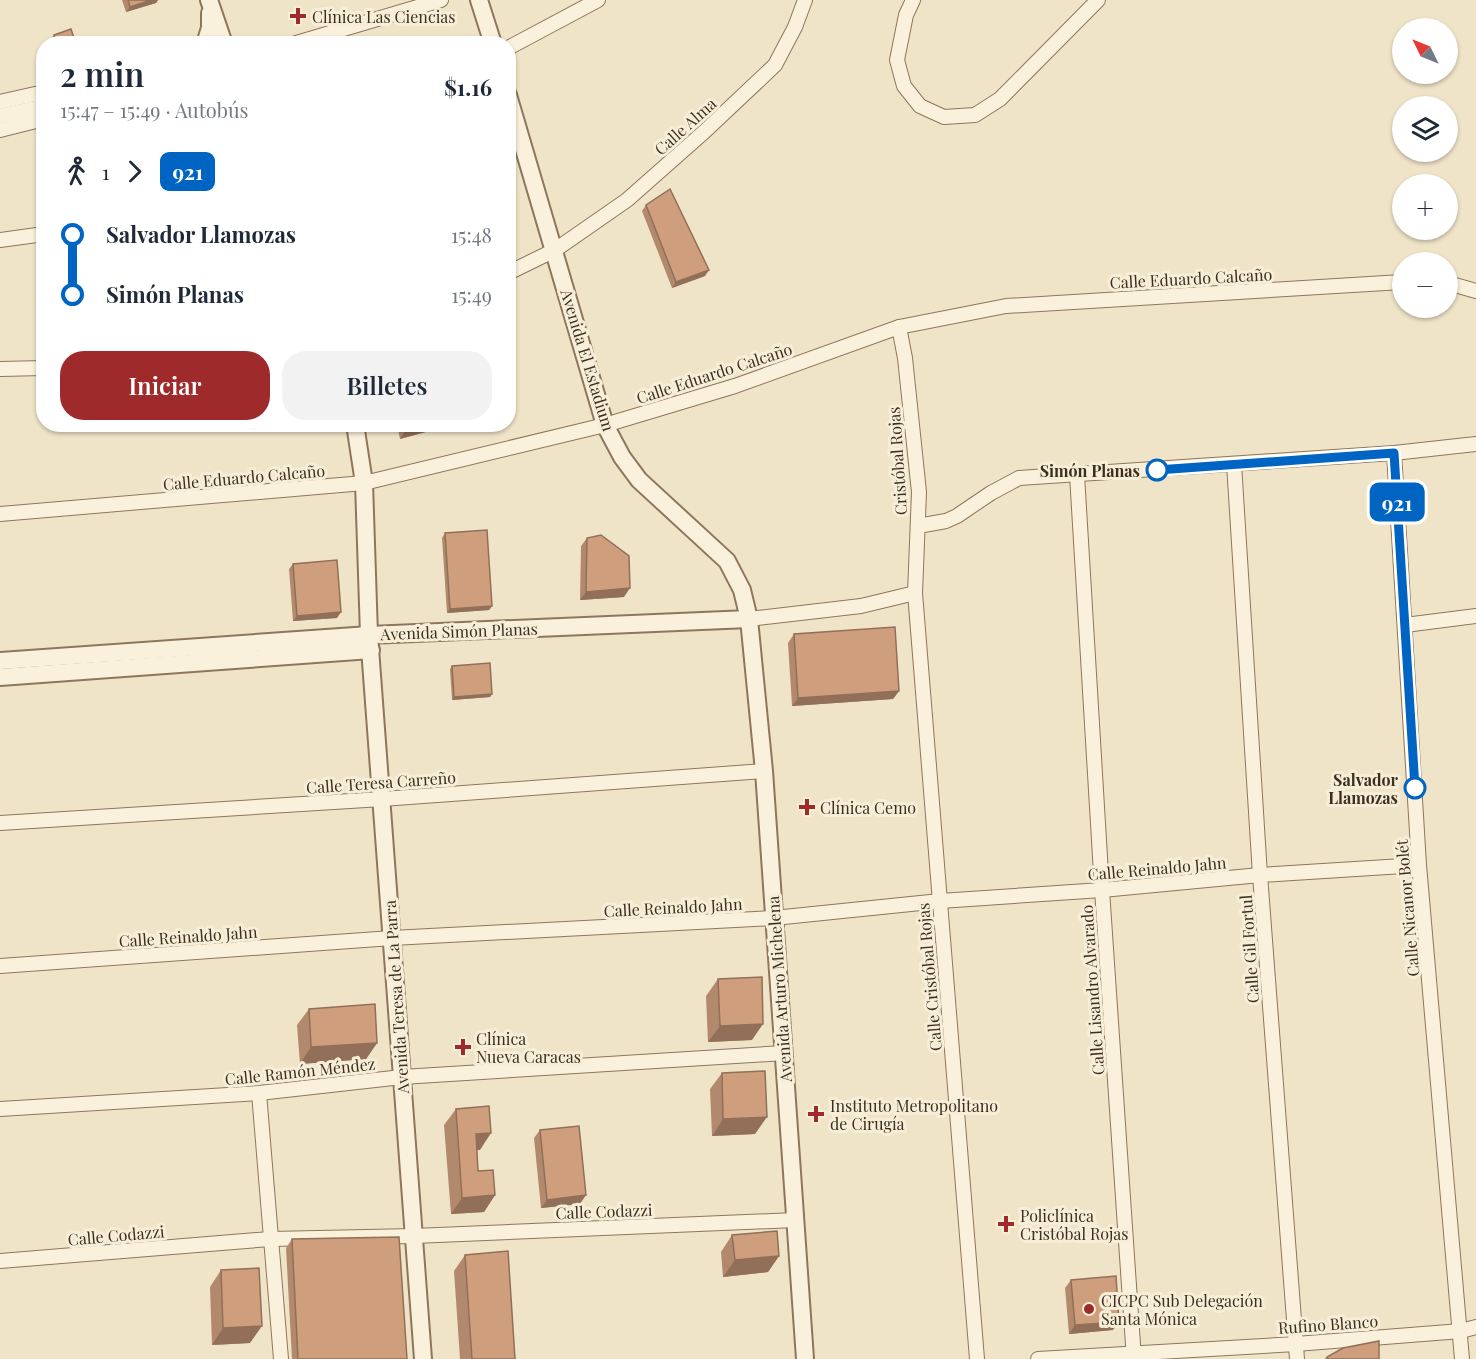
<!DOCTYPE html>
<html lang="es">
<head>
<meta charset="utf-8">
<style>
  :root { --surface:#fff; --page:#f2f2f3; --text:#1f2937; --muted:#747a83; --accent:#9e2a2b }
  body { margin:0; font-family:"Playfair Display",serif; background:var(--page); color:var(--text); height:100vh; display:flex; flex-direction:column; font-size:22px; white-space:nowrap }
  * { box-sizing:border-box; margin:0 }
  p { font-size:20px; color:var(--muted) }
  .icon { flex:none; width:33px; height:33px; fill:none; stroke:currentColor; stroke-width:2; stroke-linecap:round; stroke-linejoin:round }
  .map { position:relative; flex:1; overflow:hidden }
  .drawer { position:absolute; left:36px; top:36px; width:480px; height:396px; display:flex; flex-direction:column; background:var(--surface); border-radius:24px; box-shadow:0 2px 4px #0004 }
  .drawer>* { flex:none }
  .badge { padding:0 12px; border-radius:9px; font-size:21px; line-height:39px }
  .needle { width:39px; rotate:313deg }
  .tools { position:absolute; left:1392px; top:18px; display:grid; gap:12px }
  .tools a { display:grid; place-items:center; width:66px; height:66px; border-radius:50%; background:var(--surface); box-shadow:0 2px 4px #0004; font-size:30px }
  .map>.badge { position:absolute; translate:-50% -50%; box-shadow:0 0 0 3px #fff }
  .legs { display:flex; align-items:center; gap:9px; height:66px; padding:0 24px; font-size:20px }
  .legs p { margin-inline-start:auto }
  .head { display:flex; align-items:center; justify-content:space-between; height:102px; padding:0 24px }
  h1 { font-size:33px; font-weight:600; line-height:45px }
  .cta { display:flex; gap:12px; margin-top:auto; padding:12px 24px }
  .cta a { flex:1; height:69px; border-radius:24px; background:var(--accent); color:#fff; font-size:24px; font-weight:600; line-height:69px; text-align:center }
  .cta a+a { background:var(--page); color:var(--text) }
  ul { padding:0 24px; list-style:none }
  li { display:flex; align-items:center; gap:21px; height:60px; font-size:22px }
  li i { display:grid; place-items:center; width:9px; height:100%; margin:0 8px; background:currentColor }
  li i::after { content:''; width:15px; height:15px; margin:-8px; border:4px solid; border-radius:50%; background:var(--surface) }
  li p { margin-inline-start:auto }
  li:first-child i { background:linear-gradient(#0000 50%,currentColor 0) }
  li:last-child i { background:linear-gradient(currentColor 50%,#0000 0) }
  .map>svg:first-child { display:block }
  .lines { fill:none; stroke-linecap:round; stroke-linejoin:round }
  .minor-casing { stroke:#8d765c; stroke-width:16 }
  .tertiary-casing { stroke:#8d765c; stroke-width:20 }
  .minor { stroke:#faf1dc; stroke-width:14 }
  .tertiary { stroke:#faf1dc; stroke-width:16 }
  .wall { fill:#b2896c }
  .shaded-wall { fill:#916f58 }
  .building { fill:#cf9f7d; stroke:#916f58; stroke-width:1.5 }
  .line-1-casing { stroke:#fff; stroke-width:14 }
  .line-1 { stroke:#0064c3; stroke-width:9 }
  .poi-dot { fill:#9e2a2b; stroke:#f7eed8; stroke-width:2 }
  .stop-1-dot { fill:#fff; stroke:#0064c3; stroke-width:3 }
  .labels { text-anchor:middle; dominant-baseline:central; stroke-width:6; stroke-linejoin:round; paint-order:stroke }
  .poi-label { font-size:16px; fill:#3d2e20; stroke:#f7eed8; text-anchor:start }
  .street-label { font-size:16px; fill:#3d2e20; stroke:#f7eed8 }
  .stop-label { font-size:16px; font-weight:bold; fill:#3d2e20; stroke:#f7eed8; text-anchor:end }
</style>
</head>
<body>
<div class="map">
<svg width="1476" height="1359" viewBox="0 0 1476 1359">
  <rect width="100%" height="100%" fill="#f0e4c8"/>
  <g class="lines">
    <g class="minor-casing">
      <g id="minor">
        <path d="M 913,0 L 906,15 L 897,60 L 904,86 L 920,106 L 944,117 L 975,115 L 1000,99 L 1098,0"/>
        <path d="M 293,44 L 441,0"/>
        <path d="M 508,48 L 598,0"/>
        <path d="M 0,102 L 44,92"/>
        <path d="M 0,116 L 44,106"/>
        <path d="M 0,130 L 44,119"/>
        <path d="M 0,240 L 44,234"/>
        <path d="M 508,273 L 555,250 L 627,200 L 704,132 L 775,65 L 795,27 L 805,0"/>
        <path d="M 1448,283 L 1476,291"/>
        <path d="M 899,327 L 905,358 L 919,492 L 915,593 L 977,1359"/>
        <path d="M 0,369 L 44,368"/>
        <path d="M 1394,453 L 1419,865 L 1462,1359"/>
        <path d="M 1234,464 L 1260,875 L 1297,1359"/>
        <path d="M 1077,475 L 1102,890 L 1134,1359"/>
        <path d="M 0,514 L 364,483 L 605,425 L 735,386 L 899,327 L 1006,306 L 1402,282"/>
        <path d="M 918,526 L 946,521 L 957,516 L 991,493 L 1019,478 L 1394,453 L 1476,444"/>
        <path d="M 749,619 L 861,606 L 915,593"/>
        <path d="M 1405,625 L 1476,616"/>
        <path d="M 0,823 L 382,799 L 764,771"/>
        <path d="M 0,966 L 392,938 L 774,918 L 940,901 L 1102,890 L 1260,875 L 1419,865"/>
        <path d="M 259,1093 L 281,1359"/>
        <path d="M 0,1109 L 259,1093 L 402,1077 L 784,1053"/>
        <path d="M 0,1261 L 270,1239 L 414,1236 L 795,1220"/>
        <path d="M 1038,1359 L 1296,1344 L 1461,1331 L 1476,1327"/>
      </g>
    </g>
    <g class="tertiary-casing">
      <g id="tertiary">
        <path d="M 209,0 L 224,44"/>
        <path d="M 479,0 L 493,44"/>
        <path d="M 205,44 L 210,28 L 210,13"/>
        <path d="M 508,95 L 605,425 L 622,457 L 639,480 L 727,561 L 742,590 L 749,619 L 764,771 L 805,1359"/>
        <path d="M 355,424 L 364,483 L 369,635 L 423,1359"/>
        <path d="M 0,661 L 369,635 L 749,619"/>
        <path d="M 0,677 L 371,650"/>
      </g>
    </g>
    <use href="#minor" class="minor"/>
    <use href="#tertiary" class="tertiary"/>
  </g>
  <g class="wall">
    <path d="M 122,0 L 158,0 L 156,3 L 126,12 Z"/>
    <path d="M 54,35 L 76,44 L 50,44 L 50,40 Z"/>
    <path d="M 646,205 L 705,276 L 672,288 L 642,211 Z"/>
    <path d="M 397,424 L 443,424 L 440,428 L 400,439 Z"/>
    <path d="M 445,533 L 492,606 L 489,610 L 447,613 L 442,538 Z"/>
    <path d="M 587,538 L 624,597 L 580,600 L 581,546 Z"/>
    <path d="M 293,564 L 337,618 L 293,621 L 289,569 Z"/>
    <path d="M 794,634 L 899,691 L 893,699 L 792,706 L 788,643 Z"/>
    <path d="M 452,666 L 492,694 L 490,697 L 452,700 L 450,669 Z"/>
    <path d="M 718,979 L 752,1040 L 708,1042 L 706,996 Z"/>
    <path d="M 309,1009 L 377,1043 L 366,1059 L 300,1064 L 297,1025 Z"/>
    <path d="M 722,1073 L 755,1134 L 712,1136 L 710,1089 Z"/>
    <path d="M 456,1109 L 480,1150 L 477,1150 L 478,1171 L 495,1195 L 484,1212 L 451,1214 L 444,1125 Z"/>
    <path d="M 540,1130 L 580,1204 L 541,1208 L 534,1138 Z"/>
    <path d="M 732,1235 L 779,1256 L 768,1272 L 723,1277 L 721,1252 Z"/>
    <path d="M 292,1239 L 407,1359 L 292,1359 L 286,1248 Z"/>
    <path d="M 465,1255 L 515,1359 L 460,1359 L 454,1271 Z"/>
    <path d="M 221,1270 L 250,1343 L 212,1345 L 210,1287 Z"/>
    <path d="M 1071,1280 L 1113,1330 L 1069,1334 L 1065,1288 Z"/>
  </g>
  <g class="shaded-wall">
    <path d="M 151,0 L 158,0 L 156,3 L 126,12 L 130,7 Z"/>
    <path d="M 709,270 L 705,276 L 672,288 L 676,282 Z"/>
    <path d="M 410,424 L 443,424 L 440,428 L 400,439 Z"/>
    <path d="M 630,588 L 624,597 L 580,600 L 586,592 Z"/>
    <path d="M 492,606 L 489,610 L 447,613 L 450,609 Z"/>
    <path d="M 341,612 L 337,618 L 293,621 L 297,616 Z"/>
    <path d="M 899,691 L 893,699 L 792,706 L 798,698 Z"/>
    <path d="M 492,694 L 490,697 L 452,700 L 454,697 Z"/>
    <path d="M 763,1024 L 752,1040 L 708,1042 L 720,1026 Z"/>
    <path d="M 377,1043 L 366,1059 L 300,1064 L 311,1047 Z"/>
    <path d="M 767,1117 L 755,1134 L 712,1136 L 723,1119 Z"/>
    <path d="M 491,1133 L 480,1150 L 464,1151 L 476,1134 Z"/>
    <path d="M 495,1195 L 484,1212 L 451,1214 L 462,1198 Z"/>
    <path d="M 586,1195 L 580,1204 L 541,1208 L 547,1200 Z"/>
    <path d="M 779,1256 L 768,1272 L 723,1277 L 735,1260 Z"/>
    <path d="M 1119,1322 L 1113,1330 L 1069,1334 L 1075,1325 Z"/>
    <path d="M 262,1326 L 250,1343 L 212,1345 L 223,1328 Z"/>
  </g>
  <g class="building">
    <path d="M 128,0 L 151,0 L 130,7 Z"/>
    <path d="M 71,29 L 76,44 L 56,44 L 54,35 Z"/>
    <path d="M 670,189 L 709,270 L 676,282 L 646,205 Z"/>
    <path d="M 487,530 L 492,606 L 450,609 L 445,533 Z"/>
    <path d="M 601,535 L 629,556 L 630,588 L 586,592 L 587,538 Z"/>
    <path d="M 337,560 L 341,612 L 297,616 L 293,564 Z"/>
    <path d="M 895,627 L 899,691 L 798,698 L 794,634 Z"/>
    <path d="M 490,663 L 492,694 L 454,697 L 452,666 Z"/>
    <path d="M 762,977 L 763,1024 L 720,1026 L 718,979 Z"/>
    <path d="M 375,1004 L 377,1043 L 311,1047 L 309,1009 Z"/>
    <path d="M 765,1071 L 767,1117 L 723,1119 L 722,1073 Z"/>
    <path d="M 489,1106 L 491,1133 L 476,1134 L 478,1171 L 493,1170 L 495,1195 L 462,1198 L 456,1109 Z"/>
    <path d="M 579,1126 L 586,1195 L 547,1200 L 540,1130 Z"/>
    <path d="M 777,1231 L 779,1256 L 735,1260 L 732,1235 Z"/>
    <path d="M 399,1237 L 407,1359 L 298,1359 L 292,1239 Z"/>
    <path d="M 508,1251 L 515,1359 L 472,1359 L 465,1255 Z"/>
    <path d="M 259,1268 L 262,1326 L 223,1328 L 221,1270 Z"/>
    <path d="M 1116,1276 L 1119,1322 L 1075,1325 L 1071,1280 Z"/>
    <path d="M 1379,1341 L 1379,1359 L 1326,1359 L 1327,1357 L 1343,1348 Z"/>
  </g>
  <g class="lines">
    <g class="line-1-casing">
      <path id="line-1" d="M 1157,470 L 1394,453 L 1415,788"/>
    </g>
    <use href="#line-1" class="line-1"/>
  </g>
  <g class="poi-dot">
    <path d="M295 7h6v6h6v6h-6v6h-6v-6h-6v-6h6z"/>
    <path d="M804 798h6v6h6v6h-6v6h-6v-6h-6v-6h6z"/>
    <path d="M460 1038h6v6h6v6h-6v6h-6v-6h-6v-6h6z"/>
    <path d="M813 1105h6v6h6v6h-6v6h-6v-6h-6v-6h6z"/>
    <path d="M1003 1215h6v6h6v6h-6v6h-6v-6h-6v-6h6z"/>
    <circle cx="1089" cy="1309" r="6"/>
  </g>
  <g class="stop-1-dot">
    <circle cx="1157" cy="470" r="10"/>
    <circle cx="1415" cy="788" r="10"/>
  </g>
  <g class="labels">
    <g class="poi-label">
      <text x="312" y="16">Clínica Las Ciencias</text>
      <text x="820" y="807">Clínica Cemo</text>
      <text x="476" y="1038">Clínica<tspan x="476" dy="18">Nueva Caracas</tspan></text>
      <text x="830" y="1105">Instituto Metropolitano<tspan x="830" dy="18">de Cirugía</tspan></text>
      <text x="1020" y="1215">Policlínica<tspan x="1020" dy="18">Cristóbal Rojas</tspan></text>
      <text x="1101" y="1300">CICPC Sub Delegación<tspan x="1101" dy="18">Santa Mónica</tspan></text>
    </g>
    <g class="street-label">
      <text transform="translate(685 126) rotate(-42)">Calle Alma</text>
      <text transform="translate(1191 278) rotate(-3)">Calle Eduardo Calcaño</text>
      <text transform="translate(588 360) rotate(73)">Avenida El Estadium</text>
      <text transform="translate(714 373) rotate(-18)">Calle Eduardo Calcaño</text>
      <text transform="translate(897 461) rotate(-94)">Cristóbal Rojas</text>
      <text transform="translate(244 477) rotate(-5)">Calle Eduardo Calcaño</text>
      <text transform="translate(459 631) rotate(-2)">Avenida Simón Planas</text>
      <text transform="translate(381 782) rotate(-4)">Calle Teresa Carreño</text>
      <text transform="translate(1157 868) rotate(-5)">Calle Reinaldo Jahn</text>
      <text transform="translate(673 907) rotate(-3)">Calle Reinaldo Jahn</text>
      <text transform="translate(1407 908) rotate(-95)">Calle Nicanor Bolét</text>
      <text transform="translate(188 936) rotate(-4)">Calle Reinaldo Jahn</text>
      <text transform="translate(1249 949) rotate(-94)">Calle Gil Fortul</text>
      <text transform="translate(929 977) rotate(-95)">Calle Cristóbal Rojas</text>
      <text transform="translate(779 989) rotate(-94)">Avenida Arturo Michelena</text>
      <text transform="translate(1092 990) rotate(-94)">Calle Lisandro Alvarado</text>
      <text transform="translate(396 997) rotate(-94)">Avenida Teresa de La Parra</text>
      <text transform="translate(300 1071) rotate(-6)">Calle Ramón Méndez</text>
      <text transform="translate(604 1211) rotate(-2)">Calle Codazzi</text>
      <text transform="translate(116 1235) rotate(-5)">Calle Codazzi</text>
      <text transform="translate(1328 1324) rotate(-4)">Rufino Blanco</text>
    </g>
    <g class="stop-label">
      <text x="1140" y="470">Simón Planas</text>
      <text x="1398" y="779">Salvador<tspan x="1398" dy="18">Llamozas</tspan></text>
    </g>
  </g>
</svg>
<div class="tools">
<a><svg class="needle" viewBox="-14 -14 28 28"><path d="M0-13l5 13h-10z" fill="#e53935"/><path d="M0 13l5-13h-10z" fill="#747a83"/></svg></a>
<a><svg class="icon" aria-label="layers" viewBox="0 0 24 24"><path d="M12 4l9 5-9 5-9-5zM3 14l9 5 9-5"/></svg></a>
<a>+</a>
<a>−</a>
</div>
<b class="badge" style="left:1397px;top:502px;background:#0064c3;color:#fff">921</b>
<section class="drawer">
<div class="head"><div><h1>2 min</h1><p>15:47 – 15:49 · Autobús</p></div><b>$1.16</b></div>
<div class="legs"><svg class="icon" aria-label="walk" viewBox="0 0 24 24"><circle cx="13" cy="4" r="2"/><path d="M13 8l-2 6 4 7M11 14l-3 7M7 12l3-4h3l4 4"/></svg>1<svg class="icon" aria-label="forward" viewBox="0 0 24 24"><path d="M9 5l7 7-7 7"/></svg><b class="badge" style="background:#0064c3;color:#fff">921</b></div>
<ul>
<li><i style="color:#0064c3"></i><b>Salvador Llamozas</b><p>15:48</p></li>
<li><i style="color:#0064c3"></i><b>Simón Planas</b><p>15:49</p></li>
</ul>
<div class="cta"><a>Iniciar</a><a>Billetes</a></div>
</section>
</div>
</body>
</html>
